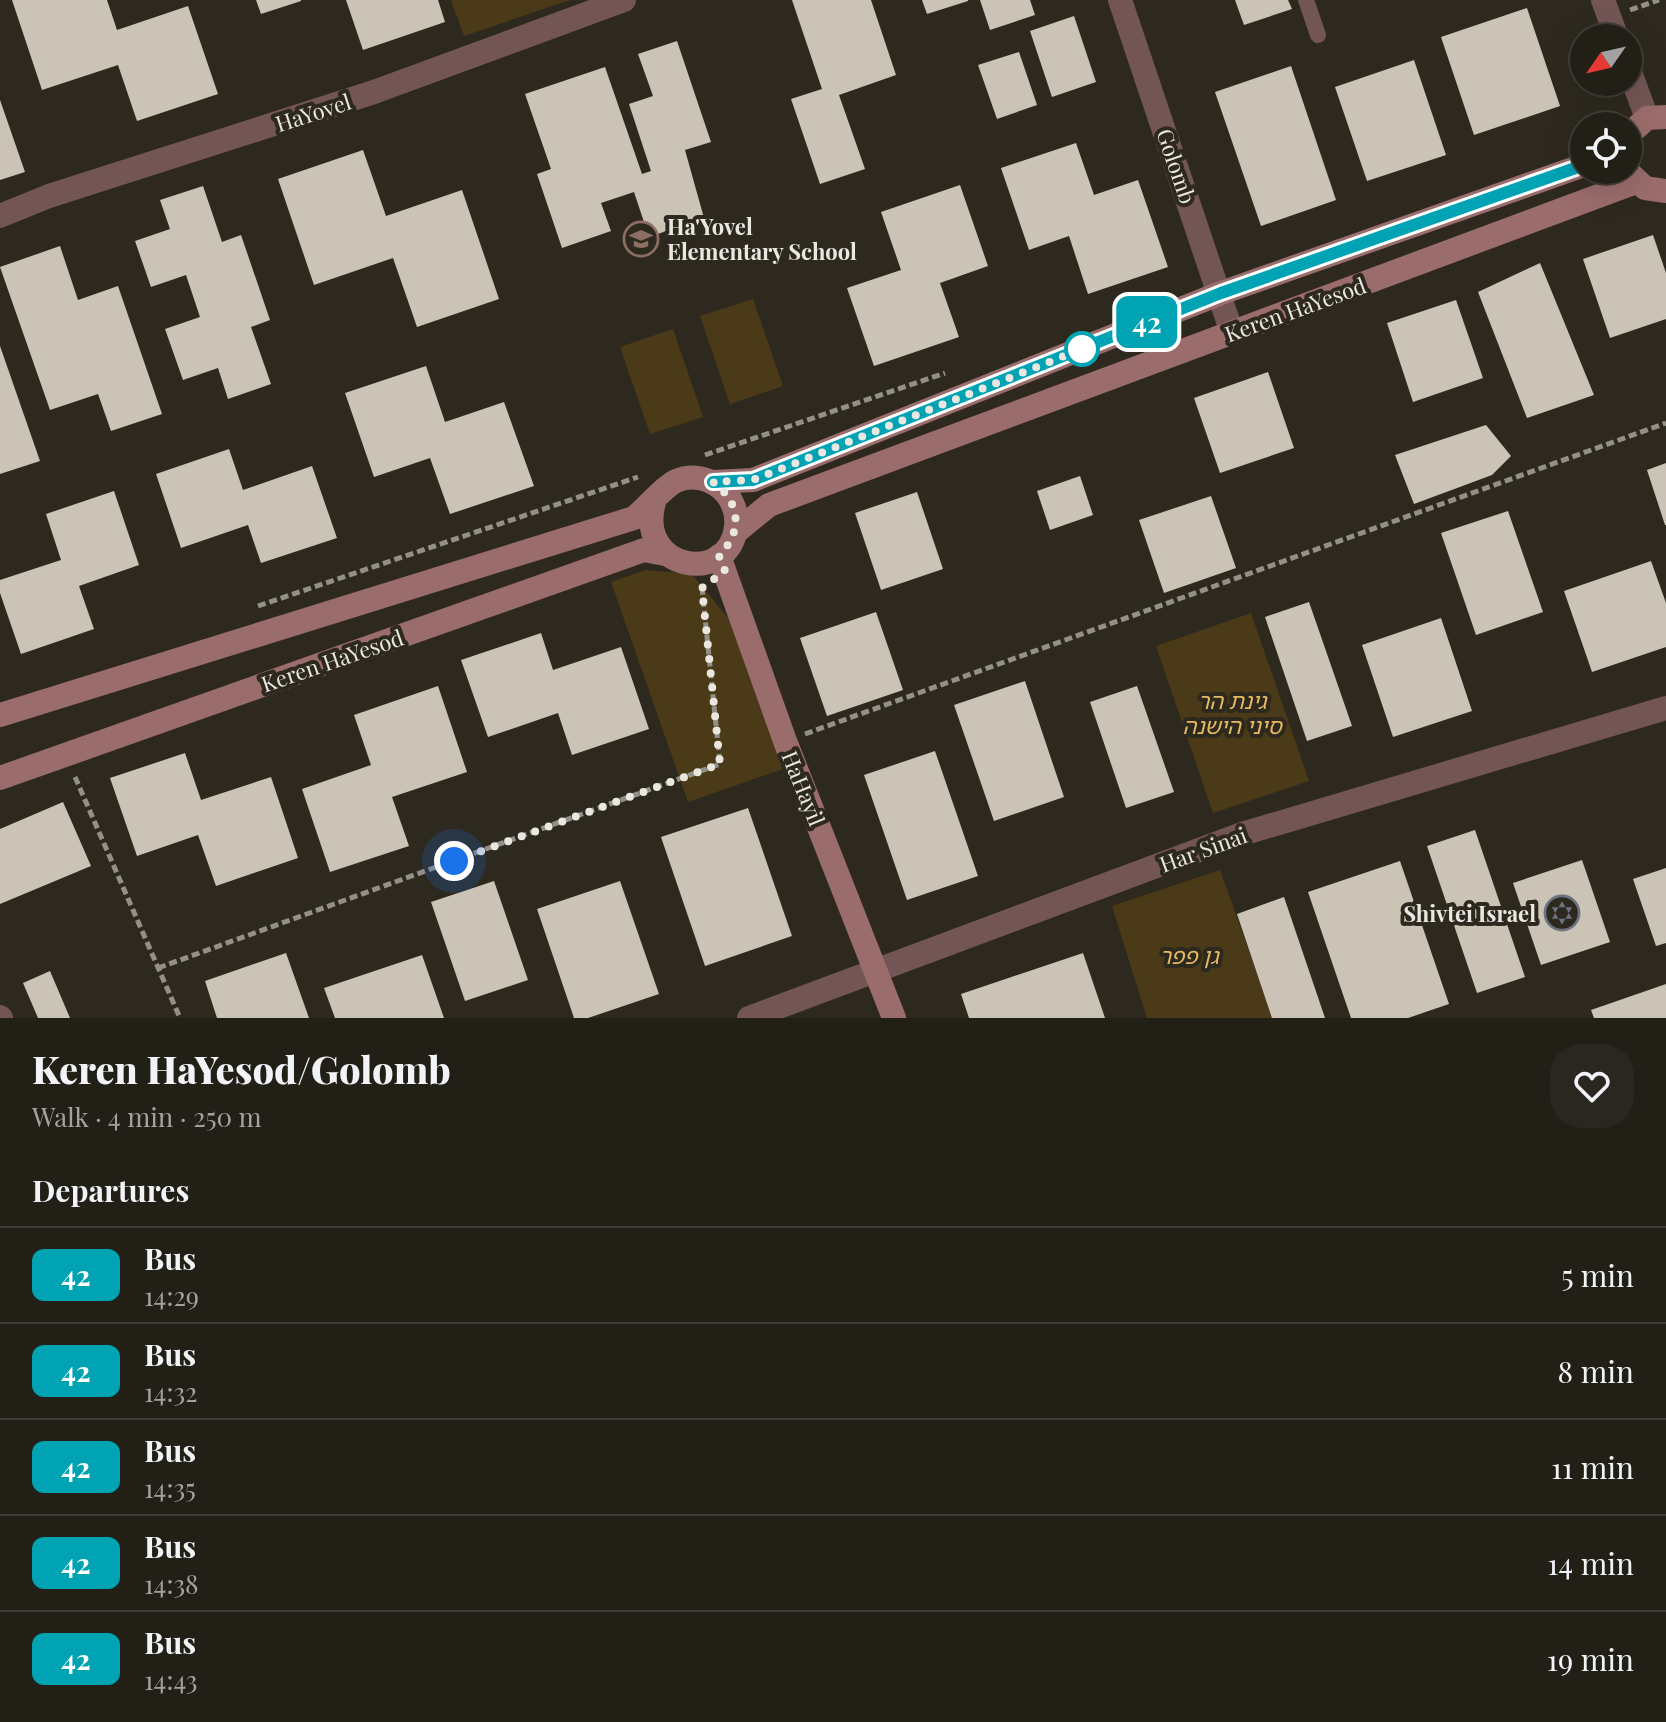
<!DOCTYPE html>
<html lang="en">
<head>
<meta charset="utf-8">
<style>
  :root { --surface:#221f17; --page:#2a2720; --text:#f1f3f6; --muted:#a2a2a1; --line:#3f3d36 }
  body { margin:0; font-family:"Playfair Display","Noto Sans Hebrew",serif; background:var(--page); color:var(--text); height:100vh; display:flex; flex-direction:column; font-size:30px; white-space:nowrap }
  * { box-sizing:border-box; margin:0 }
  p { font-size:26px; color:var(--muted) }
  .icon { flex:none; width:44px; height:44px; fill:none; stroke:currentColor; stroke-width:2; stroke-linecap:round; stroke-linejoin:round }
  .map { position:relative; height:1018px; overflow:hidden }
  .sheet { display:flex; flex-direction:column; background:var(--surface); flex:1 }
  .sheet>* { flex:none }
  .badge { padding:0 16px; border-radius:12px; font-size:28px; line-height:52px }
  .needle { width:52px; rotate:236deg }
  .tools { position:absolute; left:1570px; top:24px; display:grid; gap:16px }
  .tools a { display:grid; place-items:center; width:72px; height:72px; border-radius:50%; background:var(--surface); box-shadow:0 8px 32px #0002,0 0 0 2px var(--line); font-size:40px }
  .you { position:absolute; width:40px; height:40px; margin:-20px; border:6px solid #fff; border-radius:50%; background:#1a73e8; box-shadow:0 0 0 12px #1a73e833 }
  .map>.badge { position:absolute; translate:-50% -50%; box-shadow:0 0 0 4px #fff }
  h2 { padding:0 32px; font-size:30px; line-height:72px }
  .round { display:grid; place-items:center; flex:none; width:84px; height:84px; border-radius:32px; background:var(--page) }
  .head { display:flex; align-items:center; justify-content:space-between; height:136px; padding:0 32px }
  h1 { font-size:38px; font-weight:800; line-height:60px }
  ul { padding:0; list-style:none }
  li { display:flex; align-items:center; gap:24px; height:96px; padding:0 32px; border-top:2px solid var(--line) }
  li div { flex:1 }
  li b { display:block; font-size:30px }
  li em { font-style:normal }
  li .badge { min-width:88px; font-weight:700; text-align:center }
  .map>svg:first-child { display:block }
  .green { fill:#4b3a17 }
  .building { fill:#cbc4b6 }
  .lines { fill:none; stroke-linecap:round; stroke-linejoin:round }
  .path { stroke:#949088; stroke-width:5; stroke-dasharray:8 4; stroke-linecap:butt }
  .lane { stroke:#735555; stroke-width:16 }
  .street { stroke:#735555; stroke-width:24 }
  .secondary { stroke:#9b6c6c; stroke-width:24 }
  .line-casing { stroke:#fff; stroke-width:18 }
  .line { stroke:#00a3b4; stroke-width:12 }
  .walk { stroke:#eae6e0; stroke-width:8; stroke-dasharray:0 14.4 }
  .stop-dot { fill:#fff; stroke:#00a3b4; stroke-width:4 }
  .labels { text-anchor:middle; dominant-baseline:central; stroke-width:8; stroke-linejoin:round; paint-order:stroke }
  .street-label { font-size:22px; fill:#eae6e0; stroke:#2e291f }
  .poi-label { font-size:22px; font-weight:bold; fill:#eae6e0; stroke:#2e291f; text-anchor:start }
  .park-label { font-size:22px; font-style:italic; fill:#e5b960; stroke:#2e291f }
</style>
</head>
<body>
<div class="map">
<svg width="1666" height="1018" viewBox="0 0 1666 1018">
  <rect width="100%" height="100%" fill="#2e291f"/>
  <g class="green">
    <path d="M 451,0 L 570,0 L 464,36 Z"/>
    <path d="M 753,299 L 783,386 L 730,404 L 700,316 Z"/>
    <path d="M 673,329 L 703,417 L 650,434 L 620,347 Z"/>
    <path d="M 646,570 L 692,574 L 732,623 L 783,769 L 688,802 L 611,582 Z"/>
    <path d="M 1251,613 L 1309,781 L 1213,813 L 1156,646 Z"/>
    <path d="M 1220,870 L 1273,1018 L 1147,1018 L 1112,906 Z"/>
  </g>
  <g class="building">
    <path d="M 12,0 L 107,0 L 117,30 L 188,6 L 218,94 L 137,121 L 118,65 L 42,90 Z"/>
    <path d="M 256,0 L 301,0 L 301,1 L 261,14 Z"/>
    <path d="M 346,0 L 438,0 L 445,22 L 363,50 Z"/>
    <path d="M 792,0 L 871,0 L 896,75 L 839,95 L 865,169 L 820,184 L 791,99 L 822,89 Z"/>
    <path d="M 922,0 L 968,0 L 968,1 L 927,14 Z"/>
    <path d="M 980,0 L 1030,0 L 1035,15 L 990,30 Z"/>
    <path d="M 1235,0 L 1288,0 L 1292,9 L 1244,25 Z"/>
    <path d="M 1527,8 L 1560,106 L 1474,135 L 1441,37 Z"/>
    <path d="M 1074,16 L 1096,82 L 1052,97 L 1030,31 Z"/>
    <path d="M 677,41 L 711,142 L 685,150 L 704,218 L 649,237 L 634,192 L 601,203 L 611,231 L 562,248 L 537,174 L 551,169 L 525,94 L 605,67 L 642,174 L 651,171 L 629,104 L 653,96 L 638,54 Z"/>
    <path d="M 1019,52 L 1037,105 L 997,119 L 978,65 Z"/>
    <path d="M 1414,60 L 1446,155 L 1367,181 L 1335,87 Z"/>
    <path d="M 1291,66 L 1336,200 L 1261,226 L 1215,92 Z"/>
    <path d="M 0,100 L 25,172 L 0,180 Z"/>
    <path d="M 1076,143 L 1094,195 L 1138,180 L 1168,267 L 1088,294 L 1069,236 L 1029,250 L 1001,168 Z"/>
    <path d="M 363,150 L 386,216 L 462,190 L 499,299 L 417,327 L 393,258 L 314,285 L 278,179 Z"/>
    <path d="M 960,185 L 988,266 L 940,283 L 959,337 L 874,366 L 847,288 L 901,270 L 881,212 Z"/>
    <path d="M 203,186 L 222,242 L 241,235 L 270,320 L 251,327 L 271,384 L 228,399 L 218,368 L 183,380 L 165,329 L 200,317 L 186,275 L 151,287 L 135,241 L 170,229 L 160,200 Z"/>
    <path d="M 1653,235 L 1666,273 L 1666,319 L 1610,338 L 1583,259 Z"/>
    <path d="M 60,246 L 78,300 L 118,286 L 162,414 L 111,431 L 98,394 L 50,410 L 0,267 Z"/>
    <path d="M 1540,263 L 1594,395 L 1527,418 L 1478,292 Z"/>
    <path d="M 1456,300 L 1483,378 L 1413,402 L 1387,323 Z"/>
    <path d="M 0,346 L 40,461 L 0,474 Z"/>
    <path d="M 426,366 L 445,422 L 504,402 L 534,486 L 450,514 L 430,458 L 374,477 L 345,393 Z"/>
    <path d="M 1268,372 L 1294,448 L 1220,473 L 1194,398 Z"/>
    <path d="M 1486,425 L 1511,456 L 1492,475 L 1414,504 L 1395,455 Z"/>
    <path d="M 229,449 L 243,490 L 312,466 L 337,538 L 261,563 L 248,525 L 181,548 L 156,474 Z"/>
    <path d="M 1666,463 L 1666,525 L 1665,525 L 1647,470 Z"/>
    <path d="M 1080,476 L 1093,515 L 1050,530 L 1037,491 Z"/>
    <path d="M 114,491 L 139,565 L 79,586 L 94,629 L 21,654 L 0,593 L 0,580 L 61,560 L 46,514 Z"/>
    <path d="M 917,492 L 943,569 L 881,590 L 855,513 Z"/>
    <path d="M 1211,496 L 1236,568 L 1164,593 L 1139,520 Z"/>
    <path d="M 1508,511 L 1543,612 L 1476,635 L 1441,533 Z"/>
    <path d="M 1651,561 L 1666,603 L 1666,647 L 1592,672 L 1564,591 Z"/>
    <path d="M 1309,602 L 1352,726 L 1307,741 L 1265,617 Z"/>
    <path d="M 876,612 L 903,690 L 827,716 L 800,638 Z"/>
    <path d="M 1441,618 L 1472,711 L 1393,737 L 1362,645 Z"/>
    <path d="M 541,633 L 553,670 L 621,647 L 649,729 L 572,755 L 558,713 L 488,737 L 461,660 Z"/>
    <path d="M 1025,681 L 1064,797 L 994,821 L 954,705 Z"/>
    <path d="M 438,686 L 467,772 L 392,797 L 409,846 L 330,872 L 302,789 L 371,765 L 354,715 Z"/>
    <path d="M 1137,686 L 1174,792 L 1126,808 L 1090,702 Z"/>
    <path d="M 935,751 L 978,876 L 907,900 L 864,775 Z"/>
    <path d="M 185,753 L 201,800 L 271,777 L 298,858 L 216,886 L 198,835 L 137,856 L 110,778 Z"/>
    <path d="M 63,802 L 91,866 L 0,904 L 0,829 Z"/>
    <path d="M 748,808 L 792,936 L 705,966 L 661,837 Z"/>
    <path d="M 1475,830 L 1525,977 L 1477,993 L 1427,846 Z"/>
    <path d="M 1582,860 L 1610,942 L 1541,965 L 1513,883 Z"/>
    <path d="M 1400,861 L 1449,1004 L 1408,1018 L 1351,1018 L 1308,892 Z"/>
    <path d="M 1666,868 L 1666,943 L 1656,946 L 1633,879 Z"/>
    <path d="M 494,881 L 528,980 L 465,1001 L 431,902 Z"/>
    <path d="M 620,881 L 659,994 L 588,1018 L 574,1018 L 537,909 Z"/>
    <path d="M 1284,897 L 1325,1018 L 1272,1018 L 1237,914 Z"/>
    <path d="M 286,953 L 309,1018 L 217,1018 L 205,981 Z"/>
    <path d="M 1083,953 L 1105,1018 L 969,1018 L 961,994 Z"/>
    <path d="M 422,955 L 444,1018 L 335,1018 L 324,988 Z"/>
    <path d="M 50,971 L 70,1018 L 38,1018 L 23,983 Z"/>
    <path d="M 1666,984 L 1666,1018 L 1594,1018 L 1591,1010 Z"/>
  </g>
  <g class="lines">
    <g class="path">
      <path d="M 1630,10 L 1659,0"/>
      <path d="M 705,455 L 945,373"/>
      <path d="M 258,606 L 638,477"/>
      <path d="M 805,734 L 1666,423"/>
      <path d="M 75,777 L 180,1018"/>
      <path d="M 158,968 L 720,764 L 702,588"/>
    </g>
    <path class="lane" d="M 1306,0 L 1318,35"/>
    <g class="street">
      <path d="M 1120,0 L 1232,333"/>
      <path d="M 1603,0 L 1617,38"/>
      <path d="M 1628,67 L 1647,118"/>
      <path d="M 0,216 L 49,196 L 374,92 L 624,0"/>
      <path d="M 0,1017 L 1,1018"/>
      <path d="M 749,1018 L 1242,834 L 1666,708"/>
    </g>
    <g class="secondary">
      <path d="M 1628,135 L 1647,118 L 1666,117"/>
      <path d="M 1628,172 L 1645,188 L 1666,191"/>
      <path d="M 713,482 L 753,480 L 1221,293 L 1584,165"/>
      <path d="M 736,532 L 769,505 L 1636,182"/>
      <path d="M 719,556 L 785,741 L 894,1018"/>
      <path d="M 0,715 L 634,518 C 648,507 662,488 676,481 C 707,468 740,494 736,527 C 729,586 635,571 654,502"/>
      <path d="M 0,778 L 644,550 L 665,554"/>
    </g>
  </g>
  <g class="lines">
    <g class="line-casing">
      <path id="line" d="M 713,482 L 753,480 L 1221,293 L 1584,165"/>
    </g>
    <use href="#line" class="line"/>
    <path class="walk" d="M 454,861 L 720,764 L 702,588 L 725,571 L 719,556 C 743,531 741,503 713,482 L 753,480 L 1082,349"/>
  </g>
  <defs>
    <g id="school-ring" transform="scale(1.8)"><circle r="9.5" fill="#2e291f" stroke="#8d6e63" stroke-width="1.5"/><path d="M0-5L7-2L0 1L-7-2ZM-4 1L0 2.5L4 1V4Q0 6-4 4Z" fill="#8d6e63"/></g>
    <g id="synagogue-ring" transform="scale(1.8)"><circle r="9.5" fill="#2e291f" stroke="#6b7280" stroke-width="1.5"/><path d="M0-6.5L5.6 3.2H-5.6ZM0 6.5L5.6-3.2H-5.6Z" fill="#6b7280"/></g>
  </defs>
  <g fill-rule="evenodd">
    <use href="#school-ring" x="641" y="239"/>
    <use href="#synagogue-ring" x="1562" y="913"/>
  </g>
  <circle class="stop-dot" cx="1082" cy="349" r="16"/>
  <g class="labels">
    <g class="street-label">
      <text transform="translate(313 112) rotate(-18)">HaYovel</text>
      <text transform="translate(1177 166) rotate(71)">Golomb</text>
      <text transform="translate(1295 309) rotate(-20)">Keren HaYesod</text>
      <text transform="translate(332 660) rotate(-19)">Keren HaYesod</text>
      <text transform="translate(804 788) rotate(68)">HaHayil</text>
      <text transform="translate(1203 849) rotate(-20)">Har Sinai</text>
    </g>
    <g class="poi-label">
      <text x="667" y="226">Ha'Yovel<tspan x="667" dy="25">Elementary School</tspan></text>
      <text x="1536" y="913" text-anchor="end">Shivtei Israel</text>
    </g>
    <g class="park-label">
      <text x="1232" y="700">גינת הר<tspan x="1232" dy="25">סיני הישנה</tspan></text>
      <text x="1189" y="955">גן פפר</text>
    </g>
  </g>
</svg>
<div class="tools">
<a><svg class="needle" viewBox="-14 -14 28 28"><path d="M0-13l5 13h-10z" fill="#e53935"/><path d="M0 13l5-13h-10z" fill="#a2a2a1"/></svg></a>
<a><svg class="icon" aria-label="locate" viewBox="0 0 24 24"><circle cx="12" cy="12" r="6"/><path d="M12 2v4M12 18v4M2 12h4M18 12h4"/></svg></a>
</div>
<div class="you" style="left:454px;top:861px"></div>
<b class="badge" style="left:1147px;top:322px;background:#00a3b4;color:#fff">42</b>
</div>
<section class="sheet">
<div class="head"><div><h1>Keren HaYesod/Golomb</h1><p>Walk · 4 min · 250 m</p></div><a class="round"><svg class="icon" aria-label="heart" viewBox="0 0 24 24"><path d="M12 20l-8-8c-3-5 5-10 8-4 3-6 11-1 8 4z"/></svg></a></div>
<h2>Departures</h2>
<ul>
<li><span class="badge" style="background:#00a3b4;color:#fff">42</span><div><b>Bus</b><p>14:29</p></div><em>5 min</em></li>
<li><span class="badge" style="background:#00a3b4;color:#fff">42</span><div><b>Bus</b><p>14:32</p></div><em>8 min</em></li>
<li><span class="badge" style="background:#00a3b4;color:#fff">42</span><div><b>Bus</b><p>14:35</p></div><em>11 min</em></li>
<li><span class="badge" style="background:#00a3b4;color:#fff">42</span><div><b>Bus</b><p>14:38</p></div><em>14 min</em></li>
<li><span class="badge" style="background:#00a3b4;color:#fff">42</span><div><b>Bus</b><p>14:43</p></div><em>19 min</em></li>
</ul>
</section>
</body>
</html>
